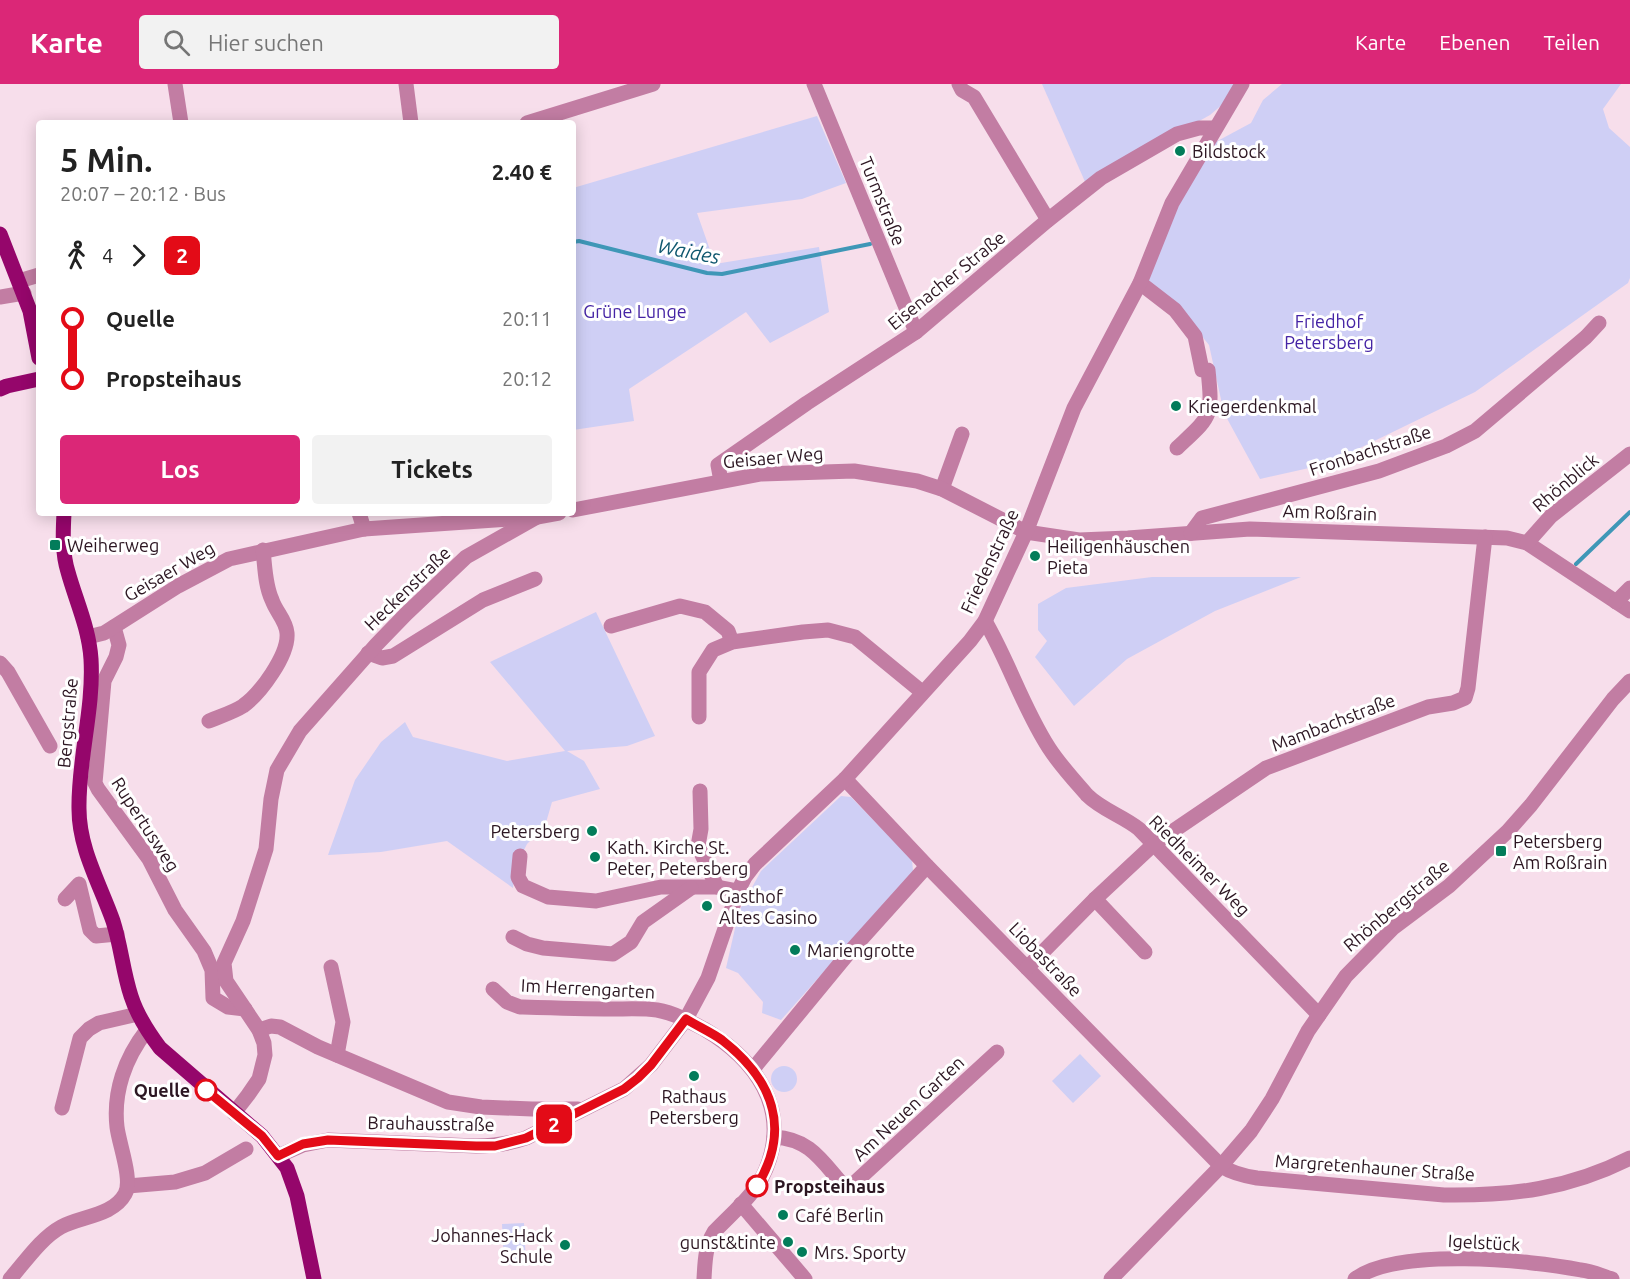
<!DOCTYPE html>
<html lang="de">
<head>
<meta charset="utf-8">
<style>
  :root { --surface:#fff; --page:#f2f2f2; --text:#222; --muted:#767676; --accent:#db2777 }
  body { margin:0; font-family:Ubuntu,sans-serif; background:var(--page); color:var(--text); height:100vh; display:flex; flex-direction:column; font-size:22px; white-space:nowrap }
  * { box-sizing:border-box; margin:0 }
  p { font-size:20px; color:var(--muted) }
  .icon { flex:none; width:33px; height:33px; fill:none; stroke:currentColor; stroke-width:2; stroke-linecap:round; stroke-linejoin:round }
  .map { position:relative; flex:1; overflow:hidden }
  .side { position:absolute; left:36px; top:36px; width:540px; height:396px; display:flex; flex-direction:column; background:var(--surface); border-radius:6px; box-shadow:0 3px 15px #0003 }
  .side>* { flex:none }
  .badge { padding:0 12px; border-radius:9px; font-size:21px; line-height:39px }
  .map>.badge { position:absolute; translate:-50% -50%; box-shadow:0 0 0 3px #fff }
  .legs { display:flex; align-items:center; gap:9px; height:66px; padding:0 24px; font-size:20px }
  .legs p { margin-inline-start:auto }
  .headline { display:flex; align-items:center; justify-content:space-between; height:102px; padding:0 24px }
  h1 { font-size:33px; font-weight:700; line-height:45px }
  .cta { display:flex; gap:12px; margin-top:auto; padding:12px 24px }
  .cta a { flex:1; height:69px; border-radius:6px; background:var(--accent); color:#fff; font-size:24px; font-weight:700; line-height:69px; text-align:center }
  .cta a+a { background:var(--page); color:var(--text) }
  ul { padding:0 24px; list-style:none }
  li { display:flex; align-items:center; gap:21px; height:60px; font-size:22px }
  li i { display:grid; place-items:center; width:9px; height:100%; margin:0 8px; background:currentColor }
  li i::after { content:''; width:15px; height:15px; margin:-8px; border:4px solid; border-radius:50%; background:var(--surface) }
  li p { margin-inline-start:auto }
  li:first-child i { background:linear-gradient(#0000 50%,currentColor 0) }
  li:last-child i { background:linear-gradient(currentColor 50%,#0000 0) }
  header { display:flex; align-items:center; gap:36px; box-sizing:border-box; height:84px; padding:0 30px; background:var(--accent); color:#fff }
  header strong { font-size:28px }
  nav { display:flex; gap:33px; margin-inline-start:auto; font-size:21px }
  .search { width:420px; height:54px; background:var(--page); display:flex; align-items:center; gap:15px; box-sizing:border-box; padding:0 21px; border-radius:6px; color:var(--muted); font-size:22px }
  .map>svg:first-child { display:block }
  .green { fill:#cfcff5 }
  .lines { fill:none; stroke-linecap:round; stroke-linejoin:round }
  .stream { stroke:#3f97b7; stroke-width:4 }
  .minor { stroke:#c27da3; stroke-width:15 }
  .major { stroke:#95066b; stroke-width:15 }
  .line-1-casing { stroke:#fff; stroke-width:14 }
  .line-1 { stroke:#e30b17; stroke-width:9 }
  .poi-dot { fill:#037c5a; stroke:#fff; stroke-width:2 }
  .stop-1-dot { fill:#fff; stroke:#e30b17; stroke-width:3 }
  .labels { text-anchor:middle; dominant-baseline:central; stroke-width:6; stroke-linejoin:round; paint-order:stroke }
  .poi-label { font-size:18px; fill:#2c1622; stroke:#fff; text-anchor:start }
  .street-label { font-size:18px; fill:#2c1622; stroke:#fff }
  .park-label { font-size:18px; fill:#4524a5; stroke:#fff }
  .stop-label { font-size:18px; font-weight:bold; fill:#2c1622; stroke:#fff; text-anchor:end }
  .water-label { font-size:20px; font-style:italic; fill:#10586f; stroke:#fff }
</style>
</head>
<body>
<header>
<strong>Karte</strong>
<div class="search"><svg class="icon" aria-label="search" viewBox="0 0 24 24"><circle cx="10" cy="10" r="6"/><path d="M15 15l6 6"/></svg>Hier suchen</div>
<nav><a>Karte</a><a>Ebenen</a><a>Teilen</a></nav>
</header>
<div class="map">
<svg width="1630" height="1195" viewBox="0 0 1630 1195">
  <rect width="100%" height="100%" fill="#f7deeb"/>
  <g class="green">
    <path d="M 1042,0 L 1236,0 L 1224,19 L 1210,31 L 1086,100 Z"/>
    <path d="M 1282,0 L 1621,0 L 1603,25 L 1609,44 L 1630,63 L 1630,194 L 1628,199 L 1475,308 L 1327,380 L 1260,395 L 1224,329 L 1209,261 L 1176,220 L 1144,196 L 1175,121 L 1210,61 L 1251,39 L 1263,16 Z"/>
    <path d="M 817,32 L 846,99 L 802,115 L 697,129 L 715,180 L 819,163 L 829,228 L 770,259 L 746,228 L 629,305 L 634,337 L 573,346 L 573,104 Z"/>
    <path d="M 1152,493 L 1301,493 L 1215,527 L 1127,575 L 1074,622 L 1035,573 L 1047,557 L 1038,546 L 1038,520 L 1066,504 Z"/>
    <path d="M 596,528 L 655,652 L 627,662 L 567,667 L 584,677 L 600,705 L 552,718 L 545,742 L 527,760 L 515,784 L 513,804 L 447,757 L 381,768 L 328,771 L 355,696 L 381,658 L 405,638 L 413,653 L 507,677 L 565,667 L 490,578 Z"/>
    <path d="M 841,712 L 851,713 L 912,776 L 913,787 L 781,936 L 762,929 L 763,918 L 738,889 L 726,884 L 739,827 L 761,787 Z"/>
    <path d="M 1080,970 L 1101,992 L 1073,1019 L 1052,997 Z"/>
    <circle cx="784" cy="995" r="13"/>
    <path d="M 524,1139 L 526,1180 L 504,1181 L 502,1140 Z"/>
  </g>
  <g class="lines">
    <g class="stream">
      <path d="M 573,158 L 579,157 L 707,189 L 722,190 L 870,160"/>
      <path d="M 1576,480 L 1630,428"/>
    </g>
    <g class="minor">
      <path d="M 175,0 L 181,39"/>
      <path d="M 406,0 L 411,39"/>
      <path d="M 814,0 L 916,248"/>
      <path d="M 959,0 L 962,6 L 974,13 L 1048,136"/>
      <path d="M 527,39 L 653,0"/>
      <path d="M 19,197 L 39,191"/>
      <path d="M 1140,199 L 1175,226 L 1195,252 L 1202,286 L 1208,286 C 1213,334 1211,332 1177,364"/>
      <path d="M 0,213 L 24,209"/>
      <path d="M 721,397 L 718,381 L 807,319 L 916,248 L 1048,136 L 1101,94 L 1177,50 L 1199,44 L 1215,44"/>
      <path d="M 942,405 L 962,350"/>
      <path d="M 573,426 L 761,390 L 854,387 L 917,397 L 942,405 L 1026,448 L 1079,456 L 1128,454 L 1250,445 L 1507,454 L 1527,459 L 1630,527"/>
      <path d="M 359,429 L 364,445"/>
      <path d="M 1191,449 L 1202,434 L 1379,387 L 1446,362 L 1475,347 L 1586,253 L 1599,239"/>
      <path d="M 1527,459 L 1551,432 L 1630,370"/>
      <path d="M 1616,518 L 1630,504"/>
      <path d="M 985,537 C 1009,578 1023,624 1049,664 C 1060,681 1074,696 1087,711 C 1102,726 1123,732 1139,745 L 1319,931"/>
      <path d="M 611,542 L 680,522 L 705,528 L 728,547 L 732,558"/>
      <path d="M 114,543 L 119,561 L 116,573 L 104,597 L 95,699 L 98,705 L 149,775 L 175,826 L 204,867 L 212,886 L 213,914 L 228,923 L 245,925"/>
      <path d="M 88,553 L 104,549 L 178,502 L 229,475 L 364,445 L 537,433 L 559,429"/>
      <path d="M 368,569 L 382,574 L 393,572 L 483,516 L 535,495"/>
      <path d="M 0,579 L 8,588 L 50,662"/>
      <path d="M 699,633 L 699,588 L 713,566 L 732,558 L 803,548 L 828,546 L 855,553 L 922,608"/>
      <path d="M 209,637 C 220,632 232,629 243,622 C 260,610 289,571 287,549 C 286,536 276,528 272,516 C 265,501 265,483 263,466"/>
      <path d="M 845,695 L 927,782 L 1221,1082 C 1232,1089 1244,1092 1257,1094 L 1444,1111 C 1512,1112 1569,1105 1630,1074"/>
      <path d="M 700,707 L 701,745 L 698,762 L 717,803"/>
      <path d="M 520,772 L 518,793 L 523,802 L 548,813 L 596,817 L 661,803 L 717,803 L 738,807"/>
      <path d="M 65,815 L 79,800 L 90,846 L 96,852 L 117,850"/>
      <path d="M 1095,815 L 1145,868"/>
      <path d="M 513,853 L 527,860 L 543,864 L 613,870 L 631,858 L 643,838 L 691,804"/>
      <path d="M 331,883 L 343,938 L 337,971"/>
      <path d="M 1027,884 L 1095,815 L 1154,760 L 1266,684 L 1428,623 L 1453,619 L 1465,614 L 1468,604 L 1485,453"/>
      <path d="M 493,905 L 507,918 L 520,923 C 551,924 581,925 612,925 C 626,925 643,924 657,926 C 674,929 689,937 704,945 C 755,975 791,1024 766,1085 C 756,1110 733,1128 714,1148 C 705,1163 705,1178 704,1195"/>
      <path d="M 259,946 L 271,942 L 280,943 L 318,963 L 448,1018 L 481,1023 L 532,1025 L 578,1025"/>
      <path d="M 753,985 L 847,871 L 927,782"/>
      <path d="M 62,1024 L 80,954 L 89,945 L 99,939 L 138,930"/>
      <path d="M 234,1029 L 248,1011 L 259,995 L 265,971 L 264,959 L 259,946 L 226,897 L 224,879 L 243,837 L 266,765 L 271,715 L 277,686 L 300,647 L 376,561 L 406,530 L 466,473 L 537,433"/>
      <path d="M 774,1053 C 810,1055 821,1076 843,1101 L 850,1103 L 997,968"/>
      <path d="M 278,1072 L 303,1061 L 328,1056 L 476,1062 C 494,1062 509,1060 526,1054 L 624,1005 L 651,981 L 686,935 L 708,894 L 738,807 L 745,793 L 755,780 L 845,695 L 970,557 L 985,537 L 1026,448 L 1074,324 L 1140,199 L 1172,119 L 1242,0"/>
      <path d="M 128,1102 L 175,1098 L 205,1089 L 246,1065"/>
      <path d="M 741,1120 L 805,1195"/>
      <path d="M 10,1195 C 25,1178 41,1154 61,1143 C 81,1132 113,1132 125,1110 C 133,1096 119,1060 117,1043 C 113,1008 125,974 147,946"/>
      <path d="M 1111,1195 L 1221,1082 L 1251,1047 L 1272,1015 L 1308,947 L 1346,892 L 1393,844 L 1449,802 L 1508,747 L 1531,721 L 1613,615 L 1630,597"/>
      <path d="M 1355,1195 C 1397,1163 1530,1176 1581,1186 C 1592,1187 1602,1192 1612,1195"/>
    </g>
    <g class="major">
      <path d="M 0,150 L 30,227 L 39,274"/>
      <path d="M 0,305 L 7,302 L 39,295"/>
      <path d="M 64,429 C 63,448 62,469 68,488 C 76,517 89,544 91,575 C 94,625 78,675 79,725 C 79,765 100,800 113,837 C 121,862 123,888 131,912 C 137,931 148,948 160,964 L 262,1052 L 287,1084 L 297,1112 L 314,1195"/>
    </g>
  </g>
  <g class="lines">
    <g class="line-1-casing">
      <path id="line-1" d="M 206,1006 L 262,1052 L 278,1072 L 303,1060 L 328,1056 L 476,1062 L 495,1062 L 526,1054 L 624,1005 L 638,994 L 651,981 L 686,935 C 697,942 711,948 722,956 C 772,995 792,1044 757,1102"/>
    </g>
    <use href="#line-1" class="line-1"/>
  </g>
  <g class="poi-dot">
    <circle cx="1180" cy="67" r="6"/>
    <circle cx="1176" cy="322" r="6"/>
    <rect x="49" y="455" width="12" height="12" rx="3"/>
    <circle cx="1035" cy="472" r="6"/>
    <circle cx="592" cy="747" r="6"/>
    <rect x="1495" y="761" width="12" height="12" rx="3"/>
    <circle cx="595" cy="773" r="6"/>
    <circle cx="707" cy="822" r="6"/>
    <circle cx="795" cy="866" r="6"/>
    <circle cx="694" cy="992" r="6"/>
    <circle cx="783" cy="1131" r="6"/>
    <circle cx="788" cy="1158" r="6"/>
    <circle cx="565" cy="1161" r="6"/>
    <circle cx="802" cy="1168" r="6"/>
  </g>
  <g class="stop-1-dot">
    <circle cx="206" cy="1006" r="10"/>
    <circle cx="757" cy="1102" r="10"/>
  </g>
  <g class="labels">
    <g class="poi-label">
      <text x="1192" y="67">Bildstock</text>
      <text x="1188" y="322">Kriegerdenkmal</text>
      <text x="67" y="461">Weiherweg</text>
      <text x="1047" y="462">Heiligenhäuschen<tspan x="1047" dy="21">Pieta</tspan></text>
      <text x="580" y="747" text-anchor="end">Petersberg</text>
      <text x="1513" y="757">Petersberg<tspan x="1513" dy="21">Am Roßrain</tspan></text>
      <text x="607" y="763">Kath. Kirche St.<tspan x="607" dy="21">Peter, Petersberg</tspan></text>
      <text x="719" y="812">Gasthof<tspan x="719" dy="21">Altes Casino</tspan></text>
      <text x="807" y="866">Mariengrotte</text>
      <text x="694" y="1012" text-anchor="middle">Rathaus<tspan x="694" dy="21">Petersberg</tspan></text>
      <text x="795" y="1131">Café Berlin</text>
      <text x="553" y="1151" text-anchor="end">Johannes-Hack<tspan x="553" dy="21">Schule</tspan></text>
      <text x="776" y="1158" text-anchor="end">gunst&amp;tinte</text>
      <text x="814" y="1168">Mrs. Sporty</text>
    </g>
    <g class="street-label">
      <text transform="translate(883 117) rotate(68)">Turmstraße</text>
      <text transform="translate(946 196) rotate(-39)">Eisenacher Straße</text>
      <text transform="translate(1370 366) rotate(-18)">Fronbachstraße</text>
      <text transform="translate(773 373) rotate(-5)">Geisaer Weg</text>
      <text transform="translate(1565 398) rotate(-40)">Rhönblick</text>
      <text transform="translate(1330 428) rotate(2)">Am Roßrain</text>
      <text transform="translate(989 477) rotate(-65)">Friedenstraße</text>
      <text transform="translate(169 487) rotate(-30)">Geisaer Weg</text>
      <text transform="translate(407 504) rotate(-44)">Heckenstraße</text>
      <text transform="translate(1333 638) rotate(-21)">Mambachstraße</text>
      <text transform="translate(67 639) rotate(-85)">Bergstraße</text>
      <text transform="translate(146 740) rotate(57)">Rupertusweg</text>
      <text transform="translate(1200 781) rotate(45)">Riedheimer Weg</text>
      <text transform="translate(1396 821) rotate(-40)">Rhönbergstraße</text>
      <text transform="translate(1046 875) rotate(46)">Liobastraße</text>
      <text transform="translate(588 904) rotate(3)">Im Herrengarten</text>
      <text transform="translate(908 1024) rotate(-43)">Am Neuen Garten</text>
      <text transform="translate(431 1039) rotate(1)">Brauhausstraße</text>
      <text transform="translate(1375 1083) rotate(4)">Margretenhauner Straße</text>
      <text transform="translate(1484 1158) rotate(3)">Igelstück</text>
    </g>
    <g class="park-label">
      <text x="635" y="227">Grüne Lunge</text>
      <text x="1329" y="237">Friedhof<tspan x="1329" dy="21">Petersberg</tspan></text>
    </g>
    <g class="stop-label">
      <text x="190" y="1006">Quelle</text>
      <text x="774" y="1102" text-anchor="start">Propsteihaus</text>
    </g>
    <g class="water-label">
      <text transform="translate(689 167) rotate(11)">Waides</text>
    </g>
  </g>
</svg>
<b class="badge" style="left:554px;top:1040px;background:#e30b17;color:#fff">2</b>
<section class="side">
<div class="headline"><div><h1>5 Min.</h1><p>20:07 – 20:12 · Bus</p></div><b>2.40 €</b></div>
<div class="legs"><svg class="icon" aria-label="walk" viewBox="0 0 24 24"><circle cx="13" cy="4" r="2"/><path d="M13 8l-2 6 4 7M11 14l-3 7M7 12l3-4h3l4 4"/></svg>4<svg class="icon" aria-label="forward" viewBox="0 0 24 24"><path d="M9 5l7 7-7 7"/></svg><b class="badge" style="background:#e30b17;color:#fff">2</b></div>
<ul>
<li><i style="color:#e30b17"></i><b>Quelle</b><p>20:11</p></li>
<li><i style="color:#e30b17"></i><b>Propsteihaus</b><p>20:12</p></li>
</ul>
<div class="cta"><a>Los</a><a>Tickets</a></div>
</section>
</div>
</body>
</html>
